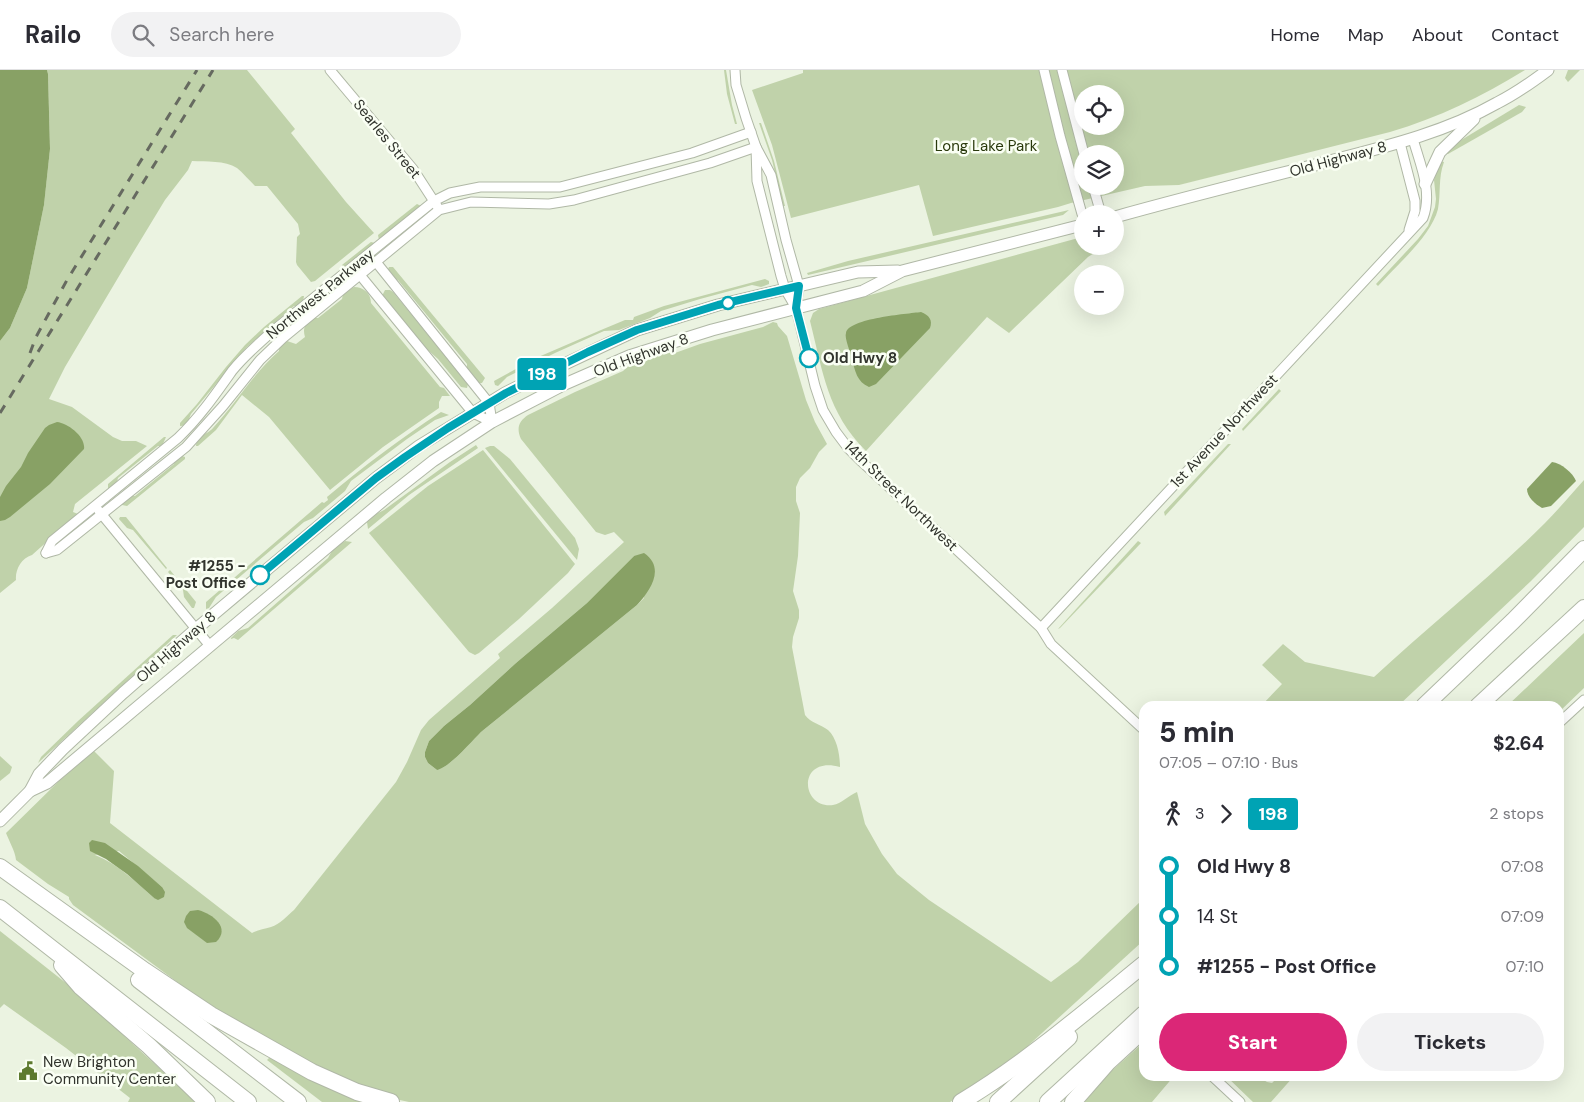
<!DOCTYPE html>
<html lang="en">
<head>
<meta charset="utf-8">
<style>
  :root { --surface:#fff; --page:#f2f2f3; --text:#2b2b33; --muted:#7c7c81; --line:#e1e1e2; --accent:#db2777 }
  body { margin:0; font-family:"DM Sans",sans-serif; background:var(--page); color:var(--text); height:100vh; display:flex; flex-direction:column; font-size:19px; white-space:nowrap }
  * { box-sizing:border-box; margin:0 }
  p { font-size:16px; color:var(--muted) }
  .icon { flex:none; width:28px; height:28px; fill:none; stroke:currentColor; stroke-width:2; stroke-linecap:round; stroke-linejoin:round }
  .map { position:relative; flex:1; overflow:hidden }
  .drawer { position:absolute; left:1139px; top:631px; width:425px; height:380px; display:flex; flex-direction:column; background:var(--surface); border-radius:15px; box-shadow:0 5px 20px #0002 }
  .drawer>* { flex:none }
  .badge { padding:0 10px; border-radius:4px; font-size:18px; line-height:32px }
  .buttons { position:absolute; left:1074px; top:15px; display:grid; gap:10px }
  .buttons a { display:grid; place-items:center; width:50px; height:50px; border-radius:50%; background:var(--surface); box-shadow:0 5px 20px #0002; font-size:25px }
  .map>.badge { position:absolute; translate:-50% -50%; box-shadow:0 0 0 2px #fff }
  .legs { display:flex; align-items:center; gap:8px; height:55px; padding:0 20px; font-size:16px }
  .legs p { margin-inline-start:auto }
  .headline { display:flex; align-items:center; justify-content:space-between; height:85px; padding:0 20px }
  h1 { font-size:28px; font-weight:800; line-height:38px }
  .action { display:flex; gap:10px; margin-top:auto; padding:10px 20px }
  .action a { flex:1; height:58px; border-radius:30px; background:var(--accent); color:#fff; font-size:20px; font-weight:800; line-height:58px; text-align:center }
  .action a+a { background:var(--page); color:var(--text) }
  ul { padding:0 20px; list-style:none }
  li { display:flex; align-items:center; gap:18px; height:50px; font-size:19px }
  li i { display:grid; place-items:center; width:8px; height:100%; margin:0 6px; background:currentColor }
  li i::after { content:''; width:12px; height:12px; margin:-6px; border:4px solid; border-radius:50%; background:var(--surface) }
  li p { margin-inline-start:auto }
  li:first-child i { background:linear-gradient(#0000 50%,currentColor 0) }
  li:last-child i { background:linear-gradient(currentColor 50%,#0000 0) }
  header { display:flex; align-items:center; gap:30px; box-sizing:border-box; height:70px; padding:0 25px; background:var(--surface); border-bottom:1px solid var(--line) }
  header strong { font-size:24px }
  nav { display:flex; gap:28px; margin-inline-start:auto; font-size:18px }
  .search { width:350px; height:45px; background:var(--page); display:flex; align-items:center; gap:12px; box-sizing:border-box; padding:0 18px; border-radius:28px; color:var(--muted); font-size:19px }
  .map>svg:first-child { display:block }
  .green { fill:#c0d2aa; fill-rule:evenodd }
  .water { fill:#88a165 }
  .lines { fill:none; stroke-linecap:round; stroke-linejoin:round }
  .minor-casing { stroke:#b0b8a6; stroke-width:11 }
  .tertiary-casing { stroke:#b0b8a6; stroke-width:13 }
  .motorway-casing { stroke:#b0b8a6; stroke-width:18 }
  .minor { stroke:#fff; stroke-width:9 }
  .tertiary { stroke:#fff; stroke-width:11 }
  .motorway { stroke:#fff; stroke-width:16 }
  .rail { stroke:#666a60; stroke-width:3; stroke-dasharray:9 9; stroke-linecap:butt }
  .line-1-casing { stroke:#fff; stroke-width:11 }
  .line-1 { stroke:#00a3b4; stroke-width:8 }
  .stop-1-dot { fill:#fff; stroke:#00a3b4; stroke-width:2.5 }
  .labels { text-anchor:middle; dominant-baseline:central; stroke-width:5; stroke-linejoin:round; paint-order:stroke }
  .street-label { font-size:15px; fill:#31342d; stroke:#fafff4 }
  .park-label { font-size:15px; fill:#29390c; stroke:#fafff4 }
  .stop-label { font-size:15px; font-weight:bold; fill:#31342d; stroke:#fafff4; text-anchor:start }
  .poi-label { font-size:15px; fill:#31342d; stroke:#fafff4; text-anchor:start }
</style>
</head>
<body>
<header>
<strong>Railo</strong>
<div class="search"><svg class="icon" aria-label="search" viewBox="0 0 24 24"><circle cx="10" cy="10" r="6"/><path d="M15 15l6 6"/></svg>Search here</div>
<nav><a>Home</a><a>Map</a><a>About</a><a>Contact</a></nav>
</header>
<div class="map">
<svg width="1584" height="1032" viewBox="0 0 1584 1032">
  <rect width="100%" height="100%" fill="#ebf3e1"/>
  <g class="green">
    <path d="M 47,0 L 247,0 L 295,59 L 291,63 L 346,132 L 374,163 L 315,211 L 311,212 L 297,195 L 296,192 L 297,167 L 300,164 L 298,154 L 267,116 L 255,116 C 249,110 243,103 237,98 C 225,90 206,92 192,91 L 188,100 L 165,130 L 131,186 L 65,297 L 49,329 L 72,337 L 113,367 L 122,371 L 136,371 L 147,376 L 75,434 L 73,442 L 78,444 L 32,485 C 21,488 15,500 16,510 L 0,523 L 0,271 L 10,258 L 27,218 L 44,135 L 50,79 L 48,4 Z"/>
    <path d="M 724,0 L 726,0 L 732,35 L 737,54 L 735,54 L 727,24 Z"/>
    <path d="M 803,0 L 1525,0 C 1481,27 1440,47 1390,62 L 1179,115 L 1145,116 L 1071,133 L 1058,137 L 933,166 L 919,115 L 791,148 L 772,75 L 752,20 L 803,3 ZM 1082,24 L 1115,24 L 1115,56 L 1082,56 ZM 1082,84 L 1115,84 L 1115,116 L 1082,116 Z"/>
    <path d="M 1568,0 L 1580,0 L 1568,12 L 1565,8 Z"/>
    <path d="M 1519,35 L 1526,37 L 1522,42 L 1448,84 L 1445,83 L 1458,72 Z"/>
    <path d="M 759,53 L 761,53 L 774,91 L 785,136 L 783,136 L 772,90 Z"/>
    <path d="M 1440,91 L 1444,92 C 1438,108 1441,123 1438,139 C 1431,166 1397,195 1378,216 L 1376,214 L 1418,169 L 1428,156 L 1435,137 L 1436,129 L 1434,110 Z"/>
    <path d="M 417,134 L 421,136 L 379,170 L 378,165 Z"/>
    <path d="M 1069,140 L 1063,145 L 808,205 L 807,203 L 848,191 Z"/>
    <path d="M 1082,167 L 1082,176 L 1105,176 L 1088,187 L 1009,263 L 987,247 L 866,381 C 827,342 823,302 810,251 L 813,243 L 819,239 Z"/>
    <path d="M 371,172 L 375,173 L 343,199 L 342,195 Z"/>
    <path d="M 389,197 L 393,197 L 485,308 L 482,313 L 479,313 L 467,299 L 467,294 L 398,210 L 394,209 L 387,201 Z"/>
    <path d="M 765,209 L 769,211 L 769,214 L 761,217 L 752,215 L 700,229 L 661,241 L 650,248 L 619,260 L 604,261 L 555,283 L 507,307 L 498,316 L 495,315 L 494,311 L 536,288 L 601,260 L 625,250 L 633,250 L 634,247 L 664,236 Z"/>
    <path d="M 354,217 C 363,217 371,223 371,233 L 440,317 L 444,318 L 450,326 L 442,326 L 439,332 L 439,338 L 383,377 L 330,420 L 269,347 L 242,325 L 216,360 L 198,376 L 196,376 C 197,365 207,365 213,358 C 236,333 253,304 279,281 C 279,276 282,273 287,271 L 296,274 L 305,267 C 302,257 306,254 313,248 L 318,248 L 342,229 L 343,224 Z"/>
    <path d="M 385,220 L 390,220 L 393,222 L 468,314 L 467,318 L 461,317 L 438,289 L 420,273 L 382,226 Z"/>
    <path d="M 302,226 L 304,226 L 303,232 L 298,237 L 294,236 L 247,277 L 191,344 C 188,350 189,356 180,356 L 180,353 L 197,334 L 226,297 L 245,275 L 264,257 Z"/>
    <path d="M 773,252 L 777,253 L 778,256 L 787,266 L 806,330 L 815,352 L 827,374 L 819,382 L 810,398 L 800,408 L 796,417 L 796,431 L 800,443 L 798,486 L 793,521 L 799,540 L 799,548 L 793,567 L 792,577 L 805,645 C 811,653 820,654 828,660 C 837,668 840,685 840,697 C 797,685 800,739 833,735 C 841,734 849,725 857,722 L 865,754 L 882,784 L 897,804 L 929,830 L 1051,912 L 1078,892 L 1144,828 L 1144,870 L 1008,994 L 950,1032 L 409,1032 L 386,1027 L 267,973 L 188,920 L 73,835 L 69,829 L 69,827 L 48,814 L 16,790 C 15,781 9,771 6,763 L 60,710 L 94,681 L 114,701 L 110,753 L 252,863 C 258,860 264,859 271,857 C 280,854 287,846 294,840 L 396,712 L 407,692 L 421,660 L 429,650 L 500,588 L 498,584 L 552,538 L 624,472 L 614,462 L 605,465 L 596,462 L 521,369 C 516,358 519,351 528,345 L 575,322 L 623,301 L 632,293 L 663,282 L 675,283 L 700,274 L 763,257 ZM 634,486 L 644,528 L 637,535 L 481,662 C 472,671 449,698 437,700 L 428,693 L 425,687 L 425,682 L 429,671 L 444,656 L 470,635 L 516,593 L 587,533 ZM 119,781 L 162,817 L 154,828 C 136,812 118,794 95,785 Z"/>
    <path d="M 1279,319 L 1281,321 L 1243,361 L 1242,359 Z"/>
    <path d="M 441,342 L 449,345 L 435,350 L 407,369 L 351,411 L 345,421 L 313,448 L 304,452 L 216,527 L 209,538 L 206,539 L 206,532 L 322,432 L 324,433 L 328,430 L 327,427 C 364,396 401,368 441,342 Z"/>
    <path d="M 164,367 L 166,367 L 162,376 L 158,376 L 118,408 L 117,412 L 110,419 L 108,419 L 108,414 Z"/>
    <path d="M 1228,374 L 1231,374 L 1165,446 L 1164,442 Z"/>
    <path d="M 476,375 L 478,378 L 409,425 L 368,459 L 367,452 L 370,447 L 384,440 L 450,392 Z"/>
    <path d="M 490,376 L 494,376 L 510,389 L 575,468 L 579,479 L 577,490 L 485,378 Z"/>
    <path d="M 483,380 L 575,494 L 568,503 L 519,549 L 479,583 L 475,585 L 469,582 L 369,463 L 428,416 Z"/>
    <path d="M 182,386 L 185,387 L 185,389 L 127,436 L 122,435 L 122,433 L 131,426 L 135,426 L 174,394 C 175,389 177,387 182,386 Z"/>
    <path d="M 1584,410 L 1584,457 L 1531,511 L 1398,636 L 1261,636 L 1282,614 L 1262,595 L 1283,574 L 1305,592 L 1374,607 C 1430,555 1491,507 1545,453 C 1559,439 1571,424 1584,410 Z"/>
    <path d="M 120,447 L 126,447 L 167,498 L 166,499 L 133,460 L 127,458 L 119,449 Z"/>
    <path d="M 345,471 L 352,472 L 238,570 L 234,568 L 231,569 L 231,568 L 238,561 L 248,558 L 328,488 L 333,479 Z"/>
    <path d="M 1138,471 L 1141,473 L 1060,558 L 1058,559 Z"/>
    <path d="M 170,500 L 196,532 L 194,538 L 192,538 L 184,527 L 183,520 L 168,502 Z"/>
    <path d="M 1584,563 L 1584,618 L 1559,642 L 1559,636 L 1507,636 Z"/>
    <path d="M 173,565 L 177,565 L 38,693 L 41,687 L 78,651 Z"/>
    <path d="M 0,686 L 12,697 L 10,703 L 0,711 Z"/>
    <path d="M 0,861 L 71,917 L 196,1032 L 128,1032 L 130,1028 L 66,978 L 4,934 L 0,938 Z"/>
    <path d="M 1144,972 L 1144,1006 L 1174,1006 L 1152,1032 L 1080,1032 L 1089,1021 Z"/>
    <path d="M 270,987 L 376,1032 L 322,1032 L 267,990 Z"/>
    <path d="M 1226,1006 L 1257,1006 L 1267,1012 L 1272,1013 L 1279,1006 L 1294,1006 L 1271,1032 L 1253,1032 Z"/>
  </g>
  <g class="water">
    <path d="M 0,0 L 47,0 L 48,4 L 50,79 L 44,135 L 27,218 L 10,258 L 0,271 Z"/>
    <path d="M 921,242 C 929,245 933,250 930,258 L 876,314 L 869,317 C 857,312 855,301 852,289 C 851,283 844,268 846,263 C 849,248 907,244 921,242 Z"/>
    <path d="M 57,352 C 68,353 86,367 84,379 L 50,414 L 10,447 L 5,450 L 0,451 L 0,427 L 6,416 L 21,397 L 28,383 L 45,358 L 49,355 Z"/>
    <path d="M 1552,392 C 1561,393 1573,403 1576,411 L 1551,436 L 1542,438 C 1535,434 1527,427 1527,419 Z"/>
    <path d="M 644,483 C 666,498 650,521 637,535 L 481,662 C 472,671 449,698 437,700 L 428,693 L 425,687 L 425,682 L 429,671 L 444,656 L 470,635 L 516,593 L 587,533 L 634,486 Z"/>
    <path d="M 92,770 L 105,773 L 138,796 L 162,817 L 165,822 L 164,827 L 158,830 L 154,828 L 127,804 L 106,789 L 90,781 L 89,773 Z"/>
    <path d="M 198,840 C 213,844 231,858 216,872 L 207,873 L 187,858 L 184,852 L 186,846 L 190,841 Z"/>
  </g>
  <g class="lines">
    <g class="minor-casing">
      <g id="minor">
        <path d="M 330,0 L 413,99 L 437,136"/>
        <path d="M 735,0 L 736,15 L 746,48 L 756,77 L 771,105 L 786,170 L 799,216 L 796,238"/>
        <path d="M 1044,0 L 1060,66 L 1082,144"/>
        <path d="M 1062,0 L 1084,84"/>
        <path d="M 1400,73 L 1415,131 L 1415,141 L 1409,160"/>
        <path d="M 756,77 L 757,111 L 781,206 L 785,219 L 796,238 L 815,316 L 823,340 L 836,362 L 848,378 L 862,392 L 1041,558 L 1051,574 L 1144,660"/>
        <path d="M 1093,116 L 1101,144"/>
        <path d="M 362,190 L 376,192 L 489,333 L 492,352 L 473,343 L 360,205 Z"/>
        <path d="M 99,441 L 210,576"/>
        <path d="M 46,483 L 52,471 L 178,368 C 199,348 215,325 232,301 C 244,286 259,273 274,260 L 434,131 L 450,123 L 480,117 L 560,117 L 692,83 L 751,62"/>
        <path d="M 46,483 L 57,480 L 186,377 L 223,336 L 260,290 L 283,268 L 439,140 L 471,132 L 549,134 L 574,130 L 710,93 L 756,77"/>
        <path d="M 1041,558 L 1423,148 C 1433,122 1420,94 1413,69"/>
        <path d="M 1559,653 L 1584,630"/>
        <path d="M 1212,1006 L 1240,1032"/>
      </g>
    </g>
    <g class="tertiary-casing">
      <g id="tertiary">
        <path d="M 1425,114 L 1440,82 L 1474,49"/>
        <path d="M 1115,147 C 1179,129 1243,113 1307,97 C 1371,80 1439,66 1497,33 C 1515,24 1532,12 1548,0"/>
        <path d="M 30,721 L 47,713 L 386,428 L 433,391 L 492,352 L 565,314 L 629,286 L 712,260 L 863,221 L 902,201 L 1082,155"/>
        <path d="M 0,751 L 30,721 L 39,704 L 63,679 L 123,623 L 196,559 L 376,408 L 419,376 L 463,349 L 505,323 L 537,307 L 637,260 L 718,235 L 858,202 L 898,201"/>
      </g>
    </g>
    <g class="motorway-casing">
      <g id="motorway">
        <path d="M 1424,636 L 1513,551 L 1584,479"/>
        <path d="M 1478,636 L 1584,538"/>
        <path d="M 0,797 L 145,901 L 211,945 L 312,1002 L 357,1022 L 391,1032"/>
        <path d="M 0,838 L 248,1032"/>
        <path d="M 62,895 L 81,917 L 149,976 L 207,1032"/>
        <path d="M 139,910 L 298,1032"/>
        <path d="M 961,1032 C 1026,993 1085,942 1144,894"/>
        <path d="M 998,1032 L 1069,967"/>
        <path d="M 1048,1032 L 1144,944"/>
        <path d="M 1073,1032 L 1108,992 L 1144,959"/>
      </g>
    </g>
    <use href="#minor" class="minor"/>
    <use href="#tertiary" class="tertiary"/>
    <use href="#motorway" class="motorway"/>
    <g class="rail">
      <path d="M 30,283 L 36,267 L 67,210 L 197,0"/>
      <path d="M 0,343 L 213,0"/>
    </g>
  </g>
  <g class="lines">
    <g class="line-1-casing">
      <path id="line-1" d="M 260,505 L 376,408 L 405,387 L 448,358 L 506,323 L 588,282 L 637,260 L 718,235 L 799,216 L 796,238 L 809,288"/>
    </g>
    <use href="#line-1" class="line-1"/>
  </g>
  <defs>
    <g id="civic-bare" transform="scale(1.5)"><path d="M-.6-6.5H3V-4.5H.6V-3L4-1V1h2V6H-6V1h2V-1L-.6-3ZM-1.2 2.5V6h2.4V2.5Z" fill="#5d7a2f" stroke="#fafff4" stroke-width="2.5" paint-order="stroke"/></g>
  </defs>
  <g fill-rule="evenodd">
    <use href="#civic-bare" x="28" y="1001"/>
  </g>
  <g class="stop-1-dot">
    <circle cx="728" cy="233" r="6"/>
    <circle cx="809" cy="288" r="9"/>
    <circle cx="260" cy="505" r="9"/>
  </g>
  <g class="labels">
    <g class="street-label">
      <text transform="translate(387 69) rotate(51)">Searles Street</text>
      <text transform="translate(1338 89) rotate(-15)">Old Highway 8</text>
      <text transform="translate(320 224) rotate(-39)">Northwest Parkway</text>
      <text transform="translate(641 285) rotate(-20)">Old Highway 8</text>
      <text transform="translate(1224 361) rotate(-47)">1st Avenue Northwest</text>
      <text transform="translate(901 426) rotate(44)">14th Street Northwest</text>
      <text transform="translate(176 577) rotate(-41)">Old Highway 8</text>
    </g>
    <g class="park-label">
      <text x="986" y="76">Long Lake Park</text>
    </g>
    <g class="stop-label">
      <text x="823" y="288">Old Hwy 8</text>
      <text x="246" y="496" text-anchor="end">#1255 -<tspan x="246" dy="17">Post Office</tspan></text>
    </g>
    <g class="poi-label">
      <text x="43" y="992">New Brighton<tspan x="43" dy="17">Community Center</tspan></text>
    </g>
  </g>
</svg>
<div class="buttons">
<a><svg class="icon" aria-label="locate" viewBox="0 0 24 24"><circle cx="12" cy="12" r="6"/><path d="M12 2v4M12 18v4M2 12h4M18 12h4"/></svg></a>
<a><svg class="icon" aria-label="layers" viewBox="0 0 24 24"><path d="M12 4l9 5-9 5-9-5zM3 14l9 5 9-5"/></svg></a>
<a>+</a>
<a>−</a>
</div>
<b class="badge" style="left:542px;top:304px;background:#00a3b4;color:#fff">198</b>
<section class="drawer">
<div class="headline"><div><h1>5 min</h1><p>07:05 – 07:10 · Bus</p></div><b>$2.64</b></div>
<div class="legs"><svg class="icon" aria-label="walk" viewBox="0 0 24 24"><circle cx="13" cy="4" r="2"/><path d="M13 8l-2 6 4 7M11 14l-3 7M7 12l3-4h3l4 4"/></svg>3<svg class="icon" aria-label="forward" viewBox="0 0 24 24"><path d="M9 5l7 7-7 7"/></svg><b class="badge" style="background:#00a3b4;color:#fff">198</b><p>2 stops</p></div>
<ul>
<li><i style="color:#00a3b4"></i><b>Old Hwy 8</b><p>07:08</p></li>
<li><i style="color:#00a3b4"></i><span>14 St</span><p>07:09</p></li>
<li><i style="color:#00a3b4"></i><b>#1255 - Post Office</b><p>07:10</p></li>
</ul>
<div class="action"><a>Start</a><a>Tickets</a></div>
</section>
</div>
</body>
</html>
